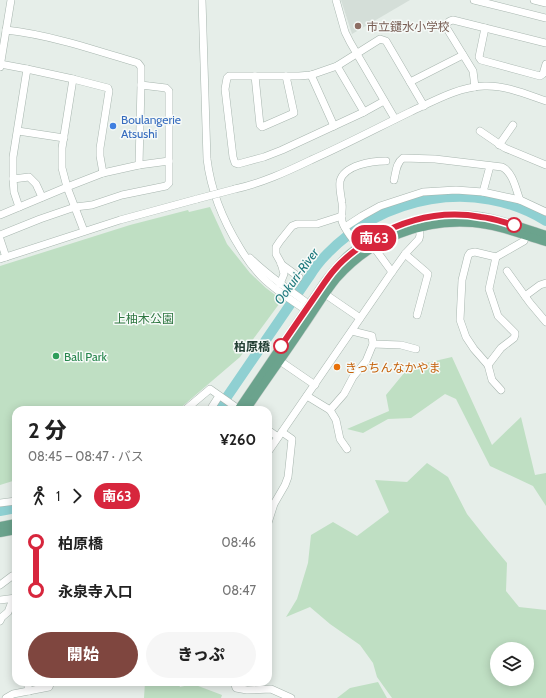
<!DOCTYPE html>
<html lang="ja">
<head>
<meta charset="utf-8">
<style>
  :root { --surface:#fff; --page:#f6f6f6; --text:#222; --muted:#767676; --accent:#7f463f }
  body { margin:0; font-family:Cabin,"Noto Sans JP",sans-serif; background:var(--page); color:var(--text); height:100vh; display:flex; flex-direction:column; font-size:15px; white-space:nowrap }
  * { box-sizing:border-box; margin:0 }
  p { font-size:13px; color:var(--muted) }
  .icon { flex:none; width:22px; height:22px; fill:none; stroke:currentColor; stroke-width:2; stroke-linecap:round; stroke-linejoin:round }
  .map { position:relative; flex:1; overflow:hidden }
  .drawer { position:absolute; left:12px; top:406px; width:260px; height:280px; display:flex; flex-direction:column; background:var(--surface); border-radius:12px; box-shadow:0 2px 10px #0003 }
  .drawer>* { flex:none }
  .badge { padding:0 8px; border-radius:13px; font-size:14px; line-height:26px }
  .fabs { position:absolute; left:490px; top:642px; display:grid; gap:8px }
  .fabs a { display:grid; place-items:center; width:44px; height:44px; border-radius:50%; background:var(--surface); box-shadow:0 2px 10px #0003; font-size:20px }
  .map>.badge { position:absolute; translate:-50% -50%; box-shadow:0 0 0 2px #fff }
  .legs { display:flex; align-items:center; gap:6px; height:44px; padding:0 16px; font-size:13px }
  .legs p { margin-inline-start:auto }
  .headline { display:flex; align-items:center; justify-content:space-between; height:68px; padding:0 16px }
  h1 { font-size:22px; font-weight:800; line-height:30px }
  .action { display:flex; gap:8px; margin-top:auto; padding:8px 16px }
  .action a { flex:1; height:46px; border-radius:24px; background:var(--accent); color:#fff; font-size:16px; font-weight:800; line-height:46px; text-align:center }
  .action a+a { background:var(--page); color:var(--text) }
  ul { padding:0 16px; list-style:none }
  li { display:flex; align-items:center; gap:14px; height:48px; font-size:15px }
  li i { display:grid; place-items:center; width:6px; height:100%; margin:0 5px; background:currentColor }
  li i::after { content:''; width:10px; height:10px; margin:-5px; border:3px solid; border-radius:50%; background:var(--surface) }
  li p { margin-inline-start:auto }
  li:first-child i { background:linear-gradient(#0000 50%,currentColor 0) }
  li:last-child i { background:linear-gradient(currentColor 50%,#0000 0) }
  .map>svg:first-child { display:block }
  .built { fill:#d4ded8 }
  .green { fill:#bfdfc3; fill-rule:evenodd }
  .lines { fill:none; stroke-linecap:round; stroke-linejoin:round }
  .river { stroke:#8fd0d2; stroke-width:10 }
  .minor-casing { stroke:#a8b6af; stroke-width:8 }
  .major-casing { stroke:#c2cac6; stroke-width:9 }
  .minor { stroke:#fff; stroke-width:7 }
  .major { stroke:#6ba38d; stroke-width:8 }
  .minor-bridge-casing { stroke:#a8b6af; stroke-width:8; stroke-linecap:butt }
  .minor-bridge { stroke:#fff; stroke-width:7 }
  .line-1-casing { stroke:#fff; stroke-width:9 }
  .line-1 { stroke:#d7263d; stroke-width:6 }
  .education-dot { fill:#8d6e63; stroke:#f6faf8; stroke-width:1.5 }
  .shop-dot { fill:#3f7fe0; stroke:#f6faf8; stroke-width:1.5 }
  .stop-1-dot { fill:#fff; stroke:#d7263d; stroke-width:2 }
  .leisure-dot { fill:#2e9e5b; stroke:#f6faf8; stroke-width:1.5 }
  .food-dot { fill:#e8710a; stroke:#f6faf8; stroke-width:1.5 }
  .labels { text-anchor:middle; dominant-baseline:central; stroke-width:3; stroke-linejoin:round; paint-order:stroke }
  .education-label { font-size:12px; fill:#785e54; stroke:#f6faf8; text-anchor:start }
  .shop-label { font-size:12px; fill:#366cbe; stroke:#f6faf8; text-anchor:start }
  .park-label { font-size:12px; fill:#2f7741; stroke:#f6faf8 }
  .stop-label { font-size:12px; font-weight:bold; fill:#244035; stroke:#f6faf8; text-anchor:end }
  .leisure-label { font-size:12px; fill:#27864d; stroke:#f6faf8; text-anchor:start }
  .food-label { font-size:12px; fill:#c56008; stroke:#f6faf8; text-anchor:start }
  .water-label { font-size:13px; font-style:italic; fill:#1e797d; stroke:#f6faf8 }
</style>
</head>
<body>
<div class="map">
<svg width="546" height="698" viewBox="0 0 546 698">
  <rect width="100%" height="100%" fill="#e6eee9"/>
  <path class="built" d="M 341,0 L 410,0 L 352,34 Z"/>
  <g class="green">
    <path d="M 210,207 L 227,244 L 250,273 L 266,288 L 282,300 L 240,357 L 178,410 L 16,410 L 16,480 L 0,485 L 0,266 L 130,225 L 188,210 L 189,212 Z"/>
    <path d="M 452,357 L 492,445 L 521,417 L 535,475 L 546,473 L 546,506 L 533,486 L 490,466 L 456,399 L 445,394 L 411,418 L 388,419 L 363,433 L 347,429 L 389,411 L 386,395 L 409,367 Z"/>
    <path d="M 427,463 L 448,477 L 467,514 L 486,538 L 507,563 L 506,591 L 519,607 L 546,610 L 546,698 L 392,698 L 377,677 L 373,663 L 360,645 L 330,624 L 310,607 L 286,617 L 297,599 L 308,563 L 311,535 L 333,522 L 357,536 L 389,512 L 375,480 L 407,482 ZM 497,649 L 527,649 L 527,679 L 497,679 Z"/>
    <path d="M 145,682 L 178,682 L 180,687 L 193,684 L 222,695 L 221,698 L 144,698 Z"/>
    <path d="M 378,682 L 387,698 L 337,698 L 350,688 Z"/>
  </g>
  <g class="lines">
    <g class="river">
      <path d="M 218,410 L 309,277 C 314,269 319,262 326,255 C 382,196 475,177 546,221"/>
      <path d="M 0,511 L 16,508"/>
    </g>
    <g class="minor-casing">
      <g id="minor">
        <path d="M 202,0 L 207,159 C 211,192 222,219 240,248 C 246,258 253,268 262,277 C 275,290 291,300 306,310 L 310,310"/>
        <path d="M 336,0 L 345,32 L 350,42 L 395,119"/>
        <path d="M 474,0 L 546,18"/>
        <path d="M 534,0 L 546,3"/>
        <path d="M 485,28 L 479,57 L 481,60 L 540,76 L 543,74 L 546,64"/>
        <path d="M 0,64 L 27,69"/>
        <path d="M 337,66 L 364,112"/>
        <path d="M 0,67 L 11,0"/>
        <path d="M 311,75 L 334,126"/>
        <path d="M 255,76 L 260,125 L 262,127 L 294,113 L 286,76"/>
        <path d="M 73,79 L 62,148 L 62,168 L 67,187 L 84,231"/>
        <path d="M 410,82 L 424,106"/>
        <path d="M 475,87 L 473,71 L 446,27 C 447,22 449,21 453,20 L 546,43"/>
        <path d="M 384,101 L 364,112 L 282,150 L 264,157 L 238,164 L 235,163 L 233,157 L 225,89 L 227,78 L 229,76 L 299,76 L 311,75 L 337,66 L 380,39 L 386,41 L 410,82 L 463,55"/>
        <path d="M 18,131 L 64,138"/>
        <path d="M 480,131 L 505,148 L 546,165"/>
        <path d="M 499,145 L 513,125"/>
        <path d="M 139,165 L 141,85"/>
        <path d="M 13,179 L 29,177 L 36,184 L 42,197"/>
        <path d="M 394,180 C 396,172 396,163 403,158 L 435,159 L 502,167 C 513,172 516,190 520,200 L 546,212"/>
        <path d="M 235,189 C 262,183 286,172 311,160 C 345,145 377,128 410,112 C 434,101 458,87 484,86 C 505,85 526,94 546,101"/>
        <path d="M 483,192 L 490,166"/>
        <path d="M 19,207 L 14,192 L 13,179 L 13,157 L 27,69 L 73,79 L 108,88 L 109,91 L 100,148 L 100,156 L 103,173"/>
        <path d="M 0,215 L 67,187 L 103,173 L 139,165 L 169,161"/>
        <path d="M 345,227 L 362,216 L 380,206 L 423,192 L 456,190 L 483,192 L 520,200"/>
        <path d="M 0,235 L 40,219 L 75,207 L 92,205 L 122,195 L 166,186 L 169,183 L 169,91 L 166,88 L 141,85 L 141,67 L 138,63 C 95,50 51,35 6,30"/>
        <path d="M 0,239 L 6,257"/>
        <path d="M 373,246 L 392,272"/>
        <path d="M 359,247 C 354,241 344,229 342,221 C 341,215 343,209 342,203 C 341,196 339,188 340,181 C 344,165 372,161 386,161"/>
        <path d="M 405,254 L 426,272 L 428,274 L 417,315"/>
        <path d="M 250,258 C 268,276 289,290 310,305 L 312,308"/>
        <path d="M 0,259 L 120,220 L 197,199"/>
        <path d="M 281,264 L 299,277 L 289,291"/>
        <path d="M 507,271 L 530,303 L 546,322"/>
        <path d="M 280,284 L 284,274 L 281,263 L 276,254 L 276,247 L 280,241 L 292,226 L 297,224 L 317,224 L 342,216"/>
        <path d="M 325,294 L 360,318"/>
        <path d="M 525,296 L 540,285 L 546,283"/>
        <path d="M 373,344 L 401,345 L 416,349"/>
        <path d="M 280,361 L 315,385"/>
        <path d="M 488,365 L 474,349 L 466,337 L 460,320 L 462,280 L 468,256 L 470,253 L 475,252 L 496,257"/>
        <path d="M 501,390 L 492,380 L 488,365 L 501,348 L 514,338 L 515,335 L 515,333 L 498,316 L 489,289 L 496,257 L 524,241 L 526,236"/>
        <path d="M 307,396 L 330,410 L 336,420 L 340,439 L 347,449"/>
        <path d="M 185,410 L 210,389 L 240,410"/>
        <path d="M 210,410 L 219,396"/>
        <path d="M 330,410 L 344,394 L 353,377 L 366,361 L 373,344 L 372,336 L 352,331"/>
        <path d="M 268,430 L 278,437"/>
        <path d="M 268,452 L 392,272 L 405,254 L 419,239 L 420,235 L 419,223"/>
        <path d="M 0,503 L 16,501"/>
        <path d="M 268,523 L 274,504 L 285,485 L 288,477 L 292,439 L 282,432"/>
        <path d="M 0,585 L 12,576"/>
        <path d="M 14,599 L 16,615"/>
        <path d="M 0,600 L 16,598"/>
        <path d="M 0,621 L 2,617 L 8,612 L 13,599"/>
        <path d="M 27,682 L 29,691"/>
        <path d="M 234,682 L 236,688 L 247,690 L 271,689 L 291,698"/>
        <path d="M 6,698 L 13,694 L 49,687 L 51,682"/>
      </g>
    </g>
    <g class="major-casing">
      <g id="major">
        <path d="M 238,410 L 323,284 C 330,274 338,265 347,256 C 354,249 364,244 372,239 C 405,220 440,211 478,216 C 501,219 524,228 546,235"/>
        <path d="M 246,410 C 264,383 283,357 301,330 C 313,313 324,294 337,278 C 372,239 421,219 473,223 C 498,225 522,235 546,242"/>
        <path d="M 0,526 L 16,523"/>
        <path d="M 0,533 L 16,530"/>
      </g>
    </g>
    <use href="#minor" class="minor"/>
    <use href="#major" class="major"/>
    <g class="minor-bridge-casing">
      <path id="minor-bridge" d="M 197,199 L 235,189"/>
    </g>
    <use href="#minor-bridge" class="minor-bridge"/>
  </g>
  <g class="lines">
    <g class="line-1-casing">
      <path id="line-1" d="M 281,346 C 292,330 303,314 314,298 C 321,288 327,278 335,269 C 346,256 359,247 373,238 C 406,219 443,210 481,217 C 492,218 503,222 514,225"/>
    </g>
    <use href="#line-1" class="line-1"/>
  </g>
  <circle class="education-dot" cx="358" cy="26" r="4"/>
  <circle class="shop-dot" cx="113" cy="126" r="4"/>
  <g class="stop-1-dot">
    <circle cx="514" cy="225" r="7"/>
    <circle cx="281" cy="346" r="7"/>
  </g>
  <circle class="leisure-dot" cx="56" cy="356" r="4"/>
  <circle class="food-dot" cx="337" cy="367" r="4"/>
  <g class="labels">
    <g class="education-label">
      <text x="366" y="26">市立鑓水小学校</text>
    </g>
    <g class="shop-label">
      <text x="121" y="119">Boulangerie<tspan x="121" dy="14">Atsushi</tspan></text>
    </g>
    <g class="park-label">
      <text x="144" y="318">上柚木公園</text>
    </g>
    <g class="stop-label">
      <text x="270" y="346">柏原橋</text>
    </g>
    <g class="leisure-label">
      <text x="64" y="356">Ball Park</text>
    </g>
    <g class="food-label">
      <text x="345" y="367">きっちんなかやま</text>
    </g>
    <g class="water-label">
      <text transform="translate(296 276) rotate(-54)">Ookuri-River</text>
    </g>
  </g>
</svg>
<div class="fabs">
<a><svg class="icon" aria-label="layers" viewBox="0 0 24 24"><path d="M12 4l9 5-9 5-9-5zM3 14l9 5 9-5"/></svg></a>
</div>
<b class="badge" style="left:374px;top:238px;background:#d7263d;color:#fff">南63</b>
<section class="drawer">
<div class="headline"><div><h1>2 分</h1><p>08:45 – 08:47 · バス</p></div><b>¥260</b></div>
<div class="legs"><svg class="icon" aria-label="walk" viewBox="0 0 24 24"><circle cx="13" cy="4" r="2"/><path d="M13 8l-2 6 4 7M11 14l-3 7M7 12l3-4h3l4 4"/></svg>1<svg class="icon" aria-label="forward" viewBox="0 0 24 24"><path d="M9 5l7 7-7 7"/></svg><b class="badge" style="background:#d7263d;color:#fff">南63</b></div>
<ul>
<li><i style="color:#d7263d"></i><b>柏原橋</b><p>08:46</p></li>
<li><i style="color:#d7263d"></i><b>永泉寺入口</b><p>08:47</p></li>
</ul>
<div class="action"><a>開始</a><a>きっぷ</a></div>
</section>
</div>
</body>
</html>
